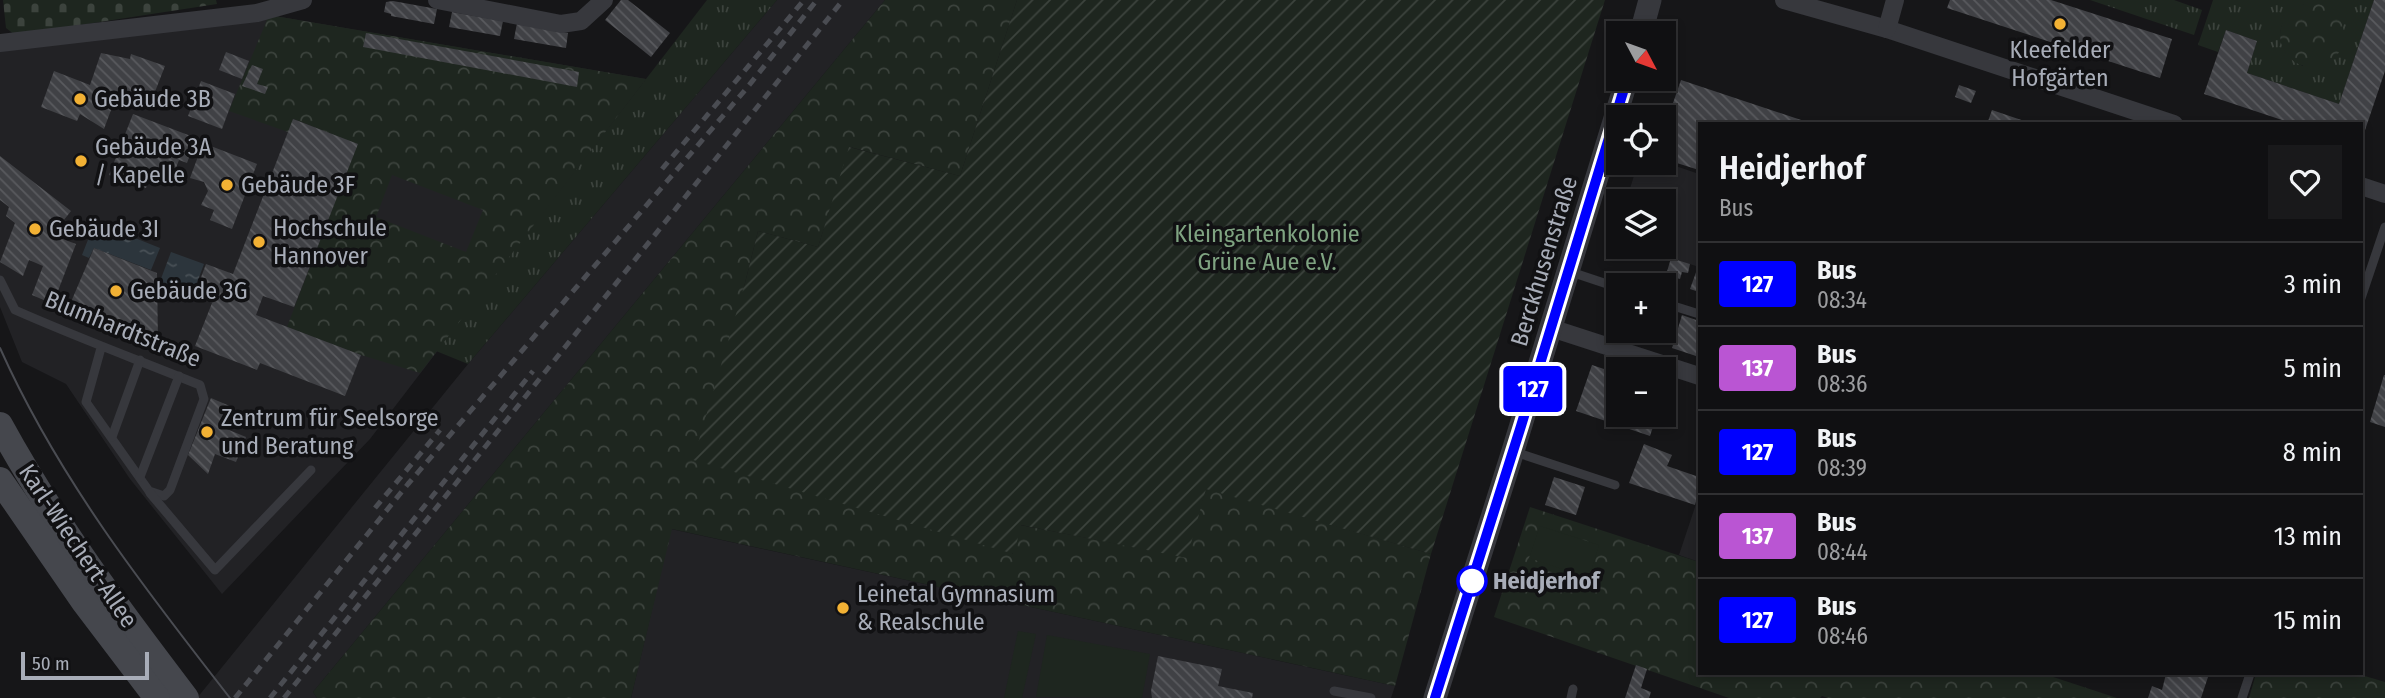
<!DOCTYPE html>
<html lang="en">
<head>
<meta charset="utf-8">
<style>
  :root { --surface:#101012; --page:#19191b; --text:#f1f3f6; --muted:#9c9d9f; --line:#303032 }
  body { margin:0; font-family:"Fira Sans Condensed",sans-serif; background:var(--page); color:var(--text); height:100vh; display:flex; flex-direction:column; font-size:26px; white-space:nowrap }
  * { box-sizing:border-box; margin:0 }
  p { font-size:23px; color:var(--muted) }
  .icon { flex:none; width:38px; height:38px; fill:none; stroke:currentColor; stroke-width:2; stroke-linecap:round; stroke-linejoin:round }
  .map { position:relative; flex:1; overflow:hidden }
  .sheet { position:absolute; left:1698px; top:122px; width:665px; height:553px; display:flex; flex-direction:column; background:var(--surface); border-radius:0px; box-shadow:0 4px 10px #0003,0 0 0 2px var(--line) }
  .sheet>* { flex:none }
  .badge { padding:0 14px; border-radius:5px; font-size:24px; line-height:46px }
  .needle { width:46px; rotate:131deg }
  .buttons { position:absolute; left:1606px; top:21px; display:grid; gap:14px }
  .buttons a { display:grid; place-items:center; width:70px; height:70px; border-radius:0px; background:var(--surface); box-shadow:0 4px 10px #0003,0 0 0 2px var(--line); font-size:35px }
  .scale { position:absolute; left:21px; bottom:18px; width:128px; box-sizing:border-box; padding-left:7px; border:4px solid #a8adb8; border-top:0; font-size:19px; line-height:24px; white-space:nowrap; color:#a8adb8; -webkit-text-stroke:5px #111113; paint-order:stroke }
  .map>.badge { position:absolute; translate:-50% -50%; box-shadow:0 0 0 4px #fff }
  .round { display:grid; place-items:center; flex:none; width:74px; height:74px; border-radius:0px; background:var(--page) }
  .summary { display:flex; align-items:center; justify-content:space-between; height:119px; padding:0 21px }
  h1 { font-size:33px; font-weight:600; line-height:52px }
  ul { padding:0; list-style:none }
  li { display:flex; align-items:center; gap:21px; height:84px; padding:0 21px; border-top:2px solid var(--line) }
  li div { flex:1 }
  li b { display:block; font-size:26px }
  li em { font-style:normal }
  li .badge { min-width:77px; font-weight:700; text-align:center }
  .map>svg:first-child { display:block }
  .built { fill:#222225 }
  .grass { fill:url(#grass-tufts); fill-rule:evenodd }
  .cemetery { fill:url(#cemetery-stones) }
  .park { fill:url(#park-crowns); fill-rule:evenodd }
  .garden { fill:url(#garden-furrows) }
  .pitch { fill:#1e261f }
  .water { fill:url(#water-ripples) }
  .building { fill:url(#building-back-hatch) }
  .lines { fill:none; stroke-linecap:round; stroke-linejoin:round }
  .service { stroke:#37383d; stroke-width:9 }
  .minor { stroke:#37383d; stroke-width:18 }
  .tertiary { stroke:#37383d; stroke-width:23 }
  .secondary { stroke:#45474d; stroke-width:26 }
  .tram { stroke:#4a4c52; stroke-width:2 }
  .rail { stroke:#4a4c52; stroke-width:5; stroke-dasharray:9 7; stroke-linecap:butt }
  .line-casing { stroke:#fff; stroke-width:16 }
  .line { stroke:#00f; stroke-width:10 }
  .poi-dot { fill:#f2b134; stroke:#111113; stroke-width:2.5 }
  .stop-dot { fill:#fff; stroke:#00f; stroke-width:3.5 }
  .labels { text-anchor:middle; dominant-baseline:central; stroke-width:7; stroke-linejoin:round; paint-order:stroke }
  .poi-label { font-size:24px; fill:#a8adb8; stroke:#111113; text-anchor:start }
  .park-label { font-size:24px; fill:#7fa381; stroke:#111113 }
  .street-label { font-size:24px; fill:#a8adb8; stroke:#111113 }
  .stop-label { font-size:24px; font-weight:bold; fill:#a8adb8; stroke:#111113; text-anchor:start }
</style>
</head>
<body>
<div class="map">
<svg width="2385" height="698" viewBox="0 0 2385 698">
  <defs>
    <pattern id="grass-tufts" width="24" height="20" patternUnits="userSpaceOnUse" patternTransform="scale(1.75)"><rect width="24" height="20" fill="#1e261f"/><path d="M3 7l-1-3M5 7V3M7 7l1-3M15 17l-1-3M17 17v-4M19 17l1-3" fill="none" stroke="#3c433d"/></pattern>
    <pattern id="cemetery-stones" width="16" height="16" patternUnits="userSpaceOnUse" patternTransform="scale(1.75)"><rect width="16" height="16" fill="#1e261f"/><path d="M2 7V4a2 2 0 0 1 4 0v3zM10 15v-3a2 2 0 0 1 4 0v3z" fill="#3c433d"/></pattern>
    <pattern id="park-crowns" width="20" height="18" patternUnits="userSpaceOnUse" patternTransform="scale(1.75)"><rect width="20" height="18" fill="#1e261f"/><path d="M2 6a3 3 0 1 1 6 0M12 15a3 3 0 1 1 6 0" fill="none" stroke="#3c433d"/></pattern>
    <pattern id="garden-furrows" width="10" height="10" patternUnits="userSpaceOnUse" patternTransform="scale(1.75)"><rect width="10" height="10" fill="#1e261f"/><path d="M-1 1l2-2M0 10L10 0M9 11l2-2" fill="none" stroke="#3c433d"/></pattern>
    <pattern id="water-ripples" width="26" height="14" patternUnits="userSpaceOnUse" patternTransform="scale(1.75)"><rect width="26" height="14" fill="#2c353c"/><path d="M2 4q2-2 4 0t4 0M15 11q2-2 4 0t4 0" fill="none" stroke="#485056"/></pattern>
    <pattern id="building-back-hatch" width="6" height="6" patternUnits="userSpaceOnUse" patternTransform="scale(1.75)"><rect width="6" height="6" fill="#404145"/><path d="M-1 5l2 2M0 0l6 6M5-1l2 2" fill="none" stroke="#595a5e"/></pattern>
  </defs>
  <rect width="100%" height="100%" fill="#161618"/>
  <g class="built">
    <path d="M 777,0 L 885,0 L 313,692 L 317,698 L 197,698 L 468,364 Z"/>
    <path d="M 257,13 L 646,79 L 370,439 L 222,594 L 130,479 L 66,384 L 22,362 L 0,307 L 0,43 Z"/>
    <path d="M 1664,162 L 1699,174 L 1699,267 L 1637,247 L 1664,247 L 1664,201 L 1626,201 L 1638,163 Z"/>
    <path d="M 1699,495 L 1699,562 L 1679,555 Z"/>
    <path d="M 671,529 L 1395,686 L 1391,698 L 631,698 Z"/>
  </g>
  <g class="grass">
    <path d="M 707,0 L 777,0 L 468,364 L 436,351 Z"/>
    <path d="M 2090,0 L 2174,0 L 2202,10 L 2194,35 Z"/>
    <path d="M 2213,0 L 2374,0 L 2339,104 L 2247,73 L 2257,41 L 2226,30 L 2218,52 L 2198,45 ZM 2305,4 L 2303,66 C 2272,52 2273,16 2305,4 Z"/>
  </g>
  <path class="cemetery" d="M 3,0 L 216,0 L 217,4 L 15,35 L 6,28 Z"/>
  <g class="park">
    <path d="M 885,0 L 1017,0 L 960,176 L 850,147 L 818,247 L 758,231 L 744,287 L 1013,554 L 1020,525 L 1186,557 L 1206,488 L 1431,554 L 1395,686 L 672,529 L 631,698 L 317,698 L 313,692 Z"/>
    <circle cx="2312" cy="35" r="32"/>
    <path d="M 269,15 L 646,79 L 420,373 L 361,355 L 287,327 L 357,144 L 294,119 L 288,132 L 229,111 ZM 392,175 L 483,210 L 466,252 L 376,217 Z"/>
    <path d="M 1530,507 L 1699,562 L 1699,674 L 2044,674 L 2117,698 L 1828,698 L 1822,696 L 1820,698 L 1729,698 L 1494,617 Z"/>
    <path d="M 2256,674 L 2358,674 L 2385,682 L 2385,698 L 2249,698 Z"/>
  </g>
  <path class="garden" d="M 1017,0 L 1605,0 L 1431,554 L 1206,489 L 1187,558 L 1021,525 L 1014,554 L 693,460 L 744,287 L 758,231 L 818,247 L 849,147 L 960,176 Z"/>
  <g class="pitch">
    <path d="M 1540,526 L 1599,545 L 1589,578 L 1529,558 Z"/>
    <path d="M 1018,631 L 1036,634 L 1022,698 L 1004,698 Z"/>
    <path d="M 1047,635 L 1150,654 L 1142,698 L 1036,697 Z"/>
  </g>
  <g class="water">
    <path d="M 95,222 L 160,248 L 151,270 L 94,248 L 89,258 L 82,255 Z"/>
    <path d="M 171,252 L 204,264 L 192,296 L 159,284 Z"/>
  </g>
  <g class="building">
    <path d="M 621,0 L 628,0 L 670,33 L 651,57 L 605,20 Z"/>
    <path d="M 1950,0 L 2051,0 L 2172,39 L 2160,78 L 1947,8 Z"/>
    <path d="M 2374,0 L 2385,0 L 2385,71 L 2361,142 L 2361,124 L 2294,124 L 2204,94 L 2226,30 L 2257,41 L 2247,73 L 2339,104 Z"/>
    <path d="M 393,1 L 437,9 L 434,24 L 391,16 L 391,14 L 384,12 L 386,2 Z"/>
    <path d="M 452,12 L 503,21 L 500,36 L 449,27 Z"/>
    <path d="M 517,23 L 568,33 L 566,48 L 514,39 Z"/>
    <path d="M 366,33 L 579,72 L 577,87 L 363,47 Z"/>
    <path d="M 226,52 L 249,61 L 242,79 L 219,70 Z"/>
    <path d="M 101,53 L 130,59 L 131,54 L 165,66 L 151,102 L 118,91 L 104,129 L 80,114 L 77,121 L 41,107 L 54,71 L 90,85 Z"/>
    <path d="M 252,65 L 263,69 L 257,84 L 268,87 L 265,94 L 242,86 Z"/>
    <path d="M 1681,80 L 1813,124 L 1699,124 L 1699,170 L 1664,159 L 1664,129 Z"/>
    <path d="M 201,81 L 235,94 L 222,129 L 188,116 Z"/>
    <path d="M 1959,85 L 1976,91 L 1971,103 L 1955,97 Z"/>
    <path d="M 1992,110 L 2033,124 L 1987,124 Z"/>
    <path d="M 133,114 L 196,138 L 187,163 L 179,160 L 174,173 L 161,167 L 152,170 L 146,188 L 109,175 Z"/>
    <path d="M 293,119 L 358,144 L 294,307 L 263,296 L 256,315 L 361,355 L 345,396 L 260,363 L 257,370 L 195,346 L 212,303 L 194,296 L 206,264 L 233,274 Z"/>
    <path d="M 203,143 L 257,164 L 232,229 L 210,220 L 214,210 L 201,205 L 208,191 L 204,182 L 190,178 Z"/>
    <path d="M 0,156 L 71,211 L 52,235 L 76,244 L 53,304 L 32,295 L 43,266 L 29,260 L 23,276 L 0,262 L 15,223 L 6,216 L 9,207 L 0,200 Z"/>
    <path d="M 94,248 L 157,273 L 158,343 L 68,309 Z"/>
    <path d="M 1671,258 L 1690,264 L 1688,273 L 1682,272 L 1680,279 L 1666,275 Z"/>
    <path d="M 1699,264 L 1699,292 L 1690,289 Z"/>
    <path d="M 1682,315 L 1699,321 L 1699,357 L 1672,348 Z"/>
    <path d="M 1592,365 L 1619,374 L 1619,415 L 1657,415 L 1650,436 L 1576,411 Z"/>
    <path d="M 2384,375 L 2385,375 L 2385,427 L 2370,422 Z"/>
    <path d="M 211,398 L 232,407 L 224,428 L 246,437 L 236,462 L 215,454 L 208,474 L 188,455 Z"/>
    <path d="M 1644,444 L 1672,455 L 1667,466 L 1699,477 L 1699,491 L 1695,505 L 1629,483 Z"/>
    <path d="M 1554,477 L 1585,487 L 1576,515 L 1545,505 Z"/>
    <path d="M 1158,656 L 1222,669 L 1218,686 L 1253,693 L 1252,698 L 1152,698 L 1151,691 Z"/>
    <path d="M 1636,665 L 1647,669 L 1641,688 L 1651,692 L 1649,698 L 1625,698 Z"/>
    <path d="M 2166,674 L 2209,674 L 2201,698 L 2148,698 L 2152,686 L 2162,690 Z"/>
  </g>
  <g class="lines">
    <g class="service">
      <path d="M 1571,272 L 1619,288"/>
      <path d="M 0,280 L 15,310 C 76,337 138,360 200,385 L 204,399 L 170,490 L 164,496 L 149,491 L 86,402 L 101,348"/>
      <path d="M 2361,298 L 2385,227"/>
      <path d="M 1664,303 L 1699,314"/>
      <path d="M 112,437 L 140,360"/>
      <path d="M 1515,452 L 1615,485"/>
      <path d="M 140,477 L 179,376"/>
      <path d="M 150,493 L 215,570 L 311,470"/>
      <path d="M 1334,691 L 1371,698"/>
      <path d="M 1571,698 L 1573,689"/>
      <path d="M 2242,698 L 2250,674"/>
    </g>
    <g class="minor">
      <path d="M 437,0 L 561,24 L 581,21 L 604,0"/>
      <path d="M 1784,0 L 1887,29 L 2174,124"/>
      <path d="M 1887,29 L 1895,0"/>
      <path d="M 0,43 L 257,13 L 303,0"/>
      <path d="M 2361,186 L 2385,194"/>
      <path d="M 1551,328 L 1699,376"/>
    </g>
    <g class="tertiary">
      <path d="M 1641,33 L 1650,0"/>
      <path d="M 1435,698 L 1513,451 L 1627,79"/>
    </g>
    <g class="secondary">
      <path d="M 0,425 C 53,522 119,610 186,698"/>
      <path d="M 0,480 L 84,602 L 157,698"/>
    </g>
    <path class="tram" d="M 0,348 C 57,476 144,588 230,698"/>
    <g class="rail">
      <path d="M 662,169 L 804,0"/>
      <path d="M 375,508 L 440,430"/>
      <path d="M 235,698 L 408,484 L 746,89 L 817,0"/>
      <path d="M 270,698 L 533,371"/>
      <path d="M 284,698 L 843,0"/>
    </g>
  </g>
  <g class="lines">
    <g class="line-casing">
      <path id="line" d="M 1435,698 L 1521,426 L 1627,79"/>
    </g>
    <use href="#line" class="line"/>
  </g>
  <g class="poi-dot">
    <circle cx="2060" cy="24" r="7"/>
    <circle cx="80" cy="99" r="7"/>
    <circle cx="81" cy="161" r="7"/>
    <circle cx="227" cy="185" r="7"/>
    <circle cx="35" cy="229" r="7"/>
    <circle cx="259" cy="242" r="7"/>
    <circle cx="116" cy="291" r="7"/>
    <circle cx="207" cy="432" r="7"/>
    <circle cx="843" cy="608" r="7"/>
  </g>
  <circle class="stop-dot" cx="1472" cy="581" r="14"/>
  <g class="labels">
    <g class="poi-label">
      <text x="2060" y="50" text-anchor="middle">Kleefelder<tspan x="2060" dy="28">Hofgärten</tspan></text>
      <text x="94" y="99">Gebäude 3B</text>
      <text x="95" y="147">Gebäude 3A<tspan x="95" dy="28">/ Kapelle</tspan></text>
      <text x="241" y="185">Gebäude 3F</text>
      <text x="273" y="228">Hochschule<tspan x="273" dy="28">Hannover</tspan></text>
      <text x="49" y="229">Gebäude 3I</text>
      <text x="130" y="291">Gebäude 3G</text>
      <text x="221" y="418">Zentrum für Seelsorge<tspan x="221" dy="28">und Beratung</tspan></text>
      <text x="857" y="594">Leinetal Gymnasium<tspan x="857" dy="28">&amp; Realschule</tspan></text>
    </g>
    <g class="park-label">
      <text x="1267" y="234">Kleingartenkolonie<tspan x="1267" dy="28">Grüne Aue e.V.</tspan></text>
    </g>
    <g class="street-label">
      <text transform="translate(1544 261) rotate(-73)">Berckhusenstraße</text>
      <text transform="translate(123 329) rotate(22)">Blumhardtstraße</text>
      <text transform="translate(78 546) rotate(56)">Karl-Wiechert-Allee</text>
    </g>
    <g class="stop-label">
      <text x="1493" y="581">Heidjerhof</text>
    </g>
  </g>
</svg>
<div class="buttons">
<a><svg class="needle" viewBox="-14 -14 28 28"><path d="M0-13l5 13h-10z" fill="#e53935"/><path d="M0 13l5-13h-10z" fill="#9c9d9f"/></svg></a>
<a><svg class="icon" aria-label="locate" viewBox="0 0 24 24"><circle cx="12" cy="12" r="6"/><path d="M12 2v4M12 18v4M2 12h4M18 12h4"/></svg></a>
<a><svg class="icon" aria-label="layers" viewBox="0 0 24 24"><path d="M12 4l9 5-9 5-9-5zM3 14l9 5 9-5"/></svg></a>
<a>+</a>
<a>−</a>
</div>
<div class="scale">50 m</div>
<b class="badge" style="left:1533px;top:389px;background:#00f;color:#fff">127</b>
<section class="sheet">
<div class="summary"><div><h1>Heidjerhof</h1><p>Bus</p></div><a class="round"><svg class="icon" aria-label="heart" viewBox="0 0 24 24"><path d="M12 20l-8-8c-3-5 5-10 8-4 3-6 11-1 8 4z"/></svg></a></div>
<ul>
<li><span class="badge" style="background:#00f;color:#fff">127</span><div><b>Bus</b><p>08:34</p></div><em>3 min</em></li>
<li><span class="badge" style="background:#ba55d3;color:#fff">137</span><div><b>Bus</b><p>08:36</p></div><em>5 min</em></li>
<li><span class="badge" style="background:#00f;color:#fff">127</span><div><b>Bus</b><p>08:39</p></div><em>8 min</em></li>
<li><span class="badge" style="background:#ba55d3;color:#fff">137</span><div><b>Bus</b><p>08:44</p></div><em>13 min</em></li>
<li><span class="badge" style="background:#00f;color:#fff">127</span><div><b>Bus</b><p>08:46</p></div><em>15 min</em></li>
</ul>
</section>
</div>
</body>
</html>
